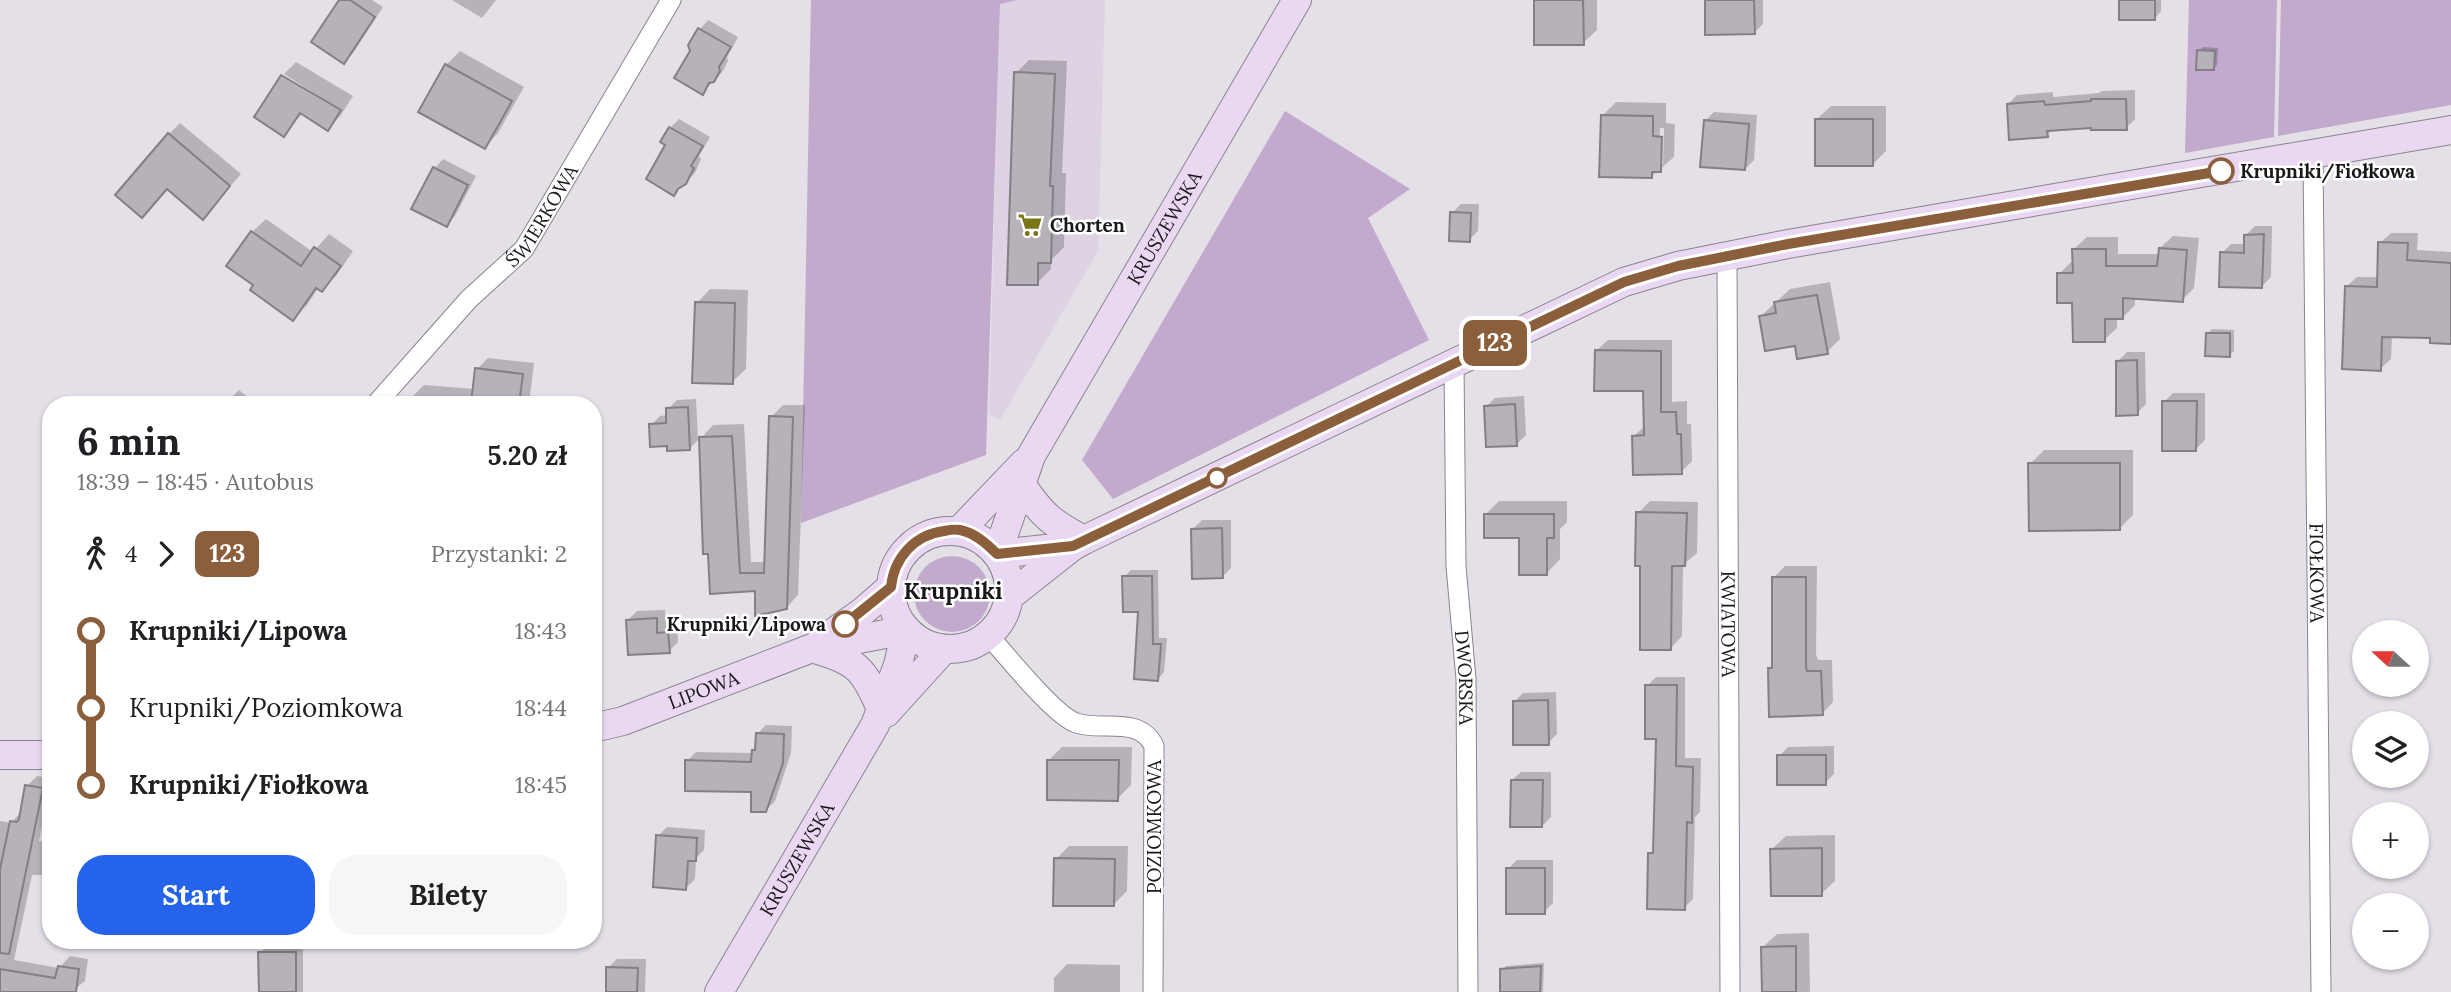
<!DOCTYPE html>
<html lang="pl">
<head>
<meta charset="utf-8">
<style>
  :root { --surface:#fff; --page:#f6f6f6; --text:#202124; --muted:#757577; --accent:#2563eb }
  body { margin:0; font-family:Lora,serif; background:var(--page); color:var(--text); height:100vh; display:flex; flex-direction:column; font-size:26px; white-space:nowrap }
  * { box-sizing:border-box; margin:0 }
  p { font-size:23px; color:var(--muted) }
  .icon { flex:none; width:38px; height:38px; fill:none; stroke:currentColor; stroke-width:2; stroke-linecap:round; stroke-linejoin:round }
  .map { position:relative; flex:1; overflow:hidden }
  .side { position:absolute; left:42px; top:396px; width:560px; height:553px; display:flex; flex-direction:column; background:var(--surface); border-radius:28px; box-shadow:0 2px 5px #0004 }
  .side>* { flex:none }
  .badge { padding:0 14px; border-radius:10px; font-size:24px; line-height:46px }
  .needle { width:46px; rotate:291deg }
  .controls { position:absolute; left:2352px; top:620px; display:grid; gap:14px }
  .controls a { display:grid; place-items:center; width:77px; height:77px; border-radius:50%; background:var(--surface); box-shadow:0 2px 5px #0004; font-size:35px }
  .map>.badge { position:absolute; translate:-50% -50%; box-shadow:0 0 0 4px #fff }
  .legs { display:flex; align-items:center; gap:10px; height:77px; padding:0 35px; font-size:23px }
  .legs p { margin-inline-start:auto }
  .overview { display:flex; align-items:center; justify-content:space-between; height:119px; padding:0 35px }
  h1 { font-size:38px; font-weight:700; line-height:52px }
  .button { display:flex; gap:14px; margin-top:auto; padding:14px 35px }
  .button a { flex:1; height:80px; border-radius:28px; background:var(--accent); color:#fff; font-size:28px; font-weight:700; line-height:80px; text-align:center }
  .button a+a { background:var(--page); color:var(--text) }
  ul { padding:0 35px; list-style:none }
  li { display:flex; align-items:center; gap:24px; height:77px; font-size:26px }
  li i { display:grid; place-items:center; width:10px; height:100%; margin:0 9px; background:currentColor }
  li i::after { content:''; width:18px; height:18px; margin:-9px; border:5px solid; border-radius:50%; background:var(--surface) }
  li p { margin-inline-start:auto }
  li:first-child i { background:linear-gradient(#0000 50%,currentColor 0) }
  li:last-child i { background:linear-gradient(currentColor 50%,#0000 0) }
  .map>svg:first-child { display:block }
  .built { fill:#ddd3e2 }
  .green { fill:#c1aacc }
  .shadow { fill:#0003; fill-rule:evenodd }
  .building { fill:#b7b2ba; stroke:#847e86; stroke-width:2 }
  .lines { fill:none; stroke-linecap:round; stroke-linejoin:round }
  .street-casing { stroke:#8a858d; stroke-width:21 }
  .secondary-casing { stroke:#8a858d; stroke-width:30 }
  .street { stroke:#fff; stroke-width:19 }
  .secondary { stroke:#ead8f2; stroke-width:28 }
  .line-1-casing { stroke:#fff; stroke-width:16 }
  .line-1 { stroke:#8b5e3c; stroke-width:10 }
  .stop-1-dot { fill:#fff; stroke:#8b5e3c; stroke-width:3.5 }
  .labels { text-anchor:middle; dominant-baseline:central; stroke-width:5; stroke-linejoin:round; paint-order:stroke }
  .stop-label { font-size:19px; font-weight:bold; fill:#19171a; stroke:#fff; text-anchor:start }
  .street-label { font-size:19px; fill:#19171a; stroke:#fff }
  .poi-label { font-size:19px; font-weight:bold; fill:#19171a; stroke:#fff; text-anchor:start }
  .quarter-label { font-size:23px; font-weight:bold; fill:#19171a; stroke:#fff }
</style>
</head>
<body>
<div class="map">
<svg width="2451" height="992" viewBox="0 0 2451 992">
  <rect width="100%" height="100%" fill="#e5dfe8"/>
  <path class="built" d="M 1018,0 L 1105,0 L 1098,251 L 1000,420 L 989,414 L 1000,4 Z"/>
  <g class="green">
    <path d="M 811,0 L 1018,0 L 1000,4 L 986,455 L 801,523 Z"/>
    <path d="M 2189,0 L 2277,0 L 2274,137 L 2185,153 Z"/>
    <path d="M 2281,0 L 2451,0 L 2451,105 L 2278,136 Z"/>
    <path d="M 1285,111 L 1410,189 L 1368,218 L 1429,340 L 1113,499 L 1082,460 Z"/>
    <circle cx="952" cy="594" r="38"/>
  </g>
  <g class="shadow">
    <path d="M 341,0 L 372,0 L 383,7 L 353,53 L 344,62 Z"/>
    <path d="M 452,0 L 496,0 L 482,18 Z"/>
    <path d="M 1536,0 L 1597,0 L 1597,30 L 1583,43 Z"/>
    <path d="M 1706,0 L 1763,0 L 1763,24 L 1754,33 Z"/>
    <path d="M 2121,0 L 2161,0 L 2161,11 L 2155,18 Z"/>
    <path d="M 708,20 L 738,37 L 727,57 L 728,61 L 723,71 L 703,92 L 692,51 L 700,29 Z"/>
    <path d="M 2203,47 L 2218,48 L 2217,65 L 2213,69 L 2199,51 Z"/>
    <path d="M 460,51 L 524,87 L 498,133 L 485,147 L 446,65 Z"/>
    <path d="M 1029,60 L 1067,61 L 1062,173 L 1066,173 L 1064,247 L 1051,260 L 1051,269 L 1037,283 L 1016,73 Z"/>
    <path d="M 296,62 L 353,96 L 341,115 L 328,129 L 303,113 L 284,134 L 257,117 L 283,75 L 283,78 L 329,103 L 284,74 Z"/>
    <path d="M 2135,90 L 2135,119 L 2126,128 L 2093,126 L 2053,129 L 2047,135 L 2008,104 L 2017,95 L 2053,92 L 2053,97 L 2099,93 L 2102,91 Z"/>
    <path d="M 1616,102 L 1666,103 L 1666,123 L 1675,124 L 1674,157 L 1652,176 L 1602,116 ZM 1660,128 L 1664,128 L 1663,165 L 1659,165 Z"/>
    <path d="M 1831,106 L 1886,106 L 1886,151 L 1872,165 L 1817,119 Z"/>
    <path d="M 1714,112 L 1757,115 L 1754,160 L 1745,169 L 1705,121 Z"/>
    <path d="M 679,119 L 710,137 L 699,156 L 701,159 L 695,173 L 674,193 L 668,144 L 670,128 Z"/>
    <path d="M 180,123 L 241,174 L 203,217 L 168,188 L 142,216 L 169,134 Z"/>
    <path d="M 443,159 L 476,176 L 455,216 L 446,225 L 435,168 Z"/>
    <path d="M 1461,204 L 1479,204 L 1478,231 L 1469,240 L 1452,213 Z"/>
    <path d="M 266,219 L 313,252 L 329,234 L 353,251 L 336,276 L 322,289 L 319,287 L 307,305 L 293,318 L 256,285 L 252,232 Z"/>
    <path d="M 2255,226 L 2272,226 L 2271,277 L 2262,286 L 2222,253 L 2231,244 L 2246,244 L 2246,235 Z"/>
    <path d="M 2391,233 L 2418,233 L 2417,250 L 2451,252 L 2451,342 L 2432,337 L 2392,336 L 2391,359 L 2380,369 L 2346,287 L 2357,277 L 2379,277 L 2380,243 Z"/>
    <path d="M 2173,236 L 2199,238 L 2194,288 L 2182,300 L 2135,297 L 2135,305 L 2123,317 L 2117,317 L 2117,328 L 2104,340 L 2074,301 L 2059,274 L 2071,262 L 2074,262 L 2074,249 L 2087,237 L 2118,237 L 2118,254 L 2160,254 L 2160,248 Z"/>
    <path d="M 1830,282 L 1840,339 L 1827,352 L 1796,344 L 1760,317 L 1790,289 Z"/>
    <path d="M 710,289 L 748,290 L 746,369 L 732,382 L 697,303 Z"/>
    <path d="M 2212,329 L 2234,330 L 2234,351 L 2230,355 L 2208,333 Z"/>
    <path d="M 1608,340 L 1672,340 L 1672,402 L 1687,401 L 1687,424 L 1691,424 L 1692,461 L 1681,472 L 1634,436 L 1646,425 L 1644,389 L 1596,351 Z"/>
    <path d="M 2127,352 L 2145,352 L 2146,404 L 2137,413 L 2118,361 Z"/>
    <path d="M 488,358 L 534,363 L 529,404 L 412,404 L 412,397 L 424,385 L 475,389 L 477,369 Z"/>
    <path d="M 239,390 L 256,404 L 225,404 Z"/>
    <path d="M 2173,393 L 2205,393 L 2205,440 L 2196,449 L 2164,402 Z"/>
    <path d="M 1524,396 L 1526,435 L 1517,444 L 1486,407 L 1495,398 Z"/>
    <path d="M 696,399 L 698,440 L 689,449 L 668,445 L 651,425 L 660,416 L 668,415 L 668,409 L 677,400 Z"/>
    <path d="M 783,405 L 805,405 L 798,595 L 786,608 L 757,589 L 712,592 L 701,438 L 713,425 L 744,424 L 751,562 L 766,562 L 771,417 Z"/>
    <path d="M 593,444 L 601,444 L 597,518 L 602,517 L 601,543 L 593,551 Z"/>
    <path d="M 2044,450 L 2133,450 L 2133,515 L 2119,529 L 2030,464 Z"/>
    <path d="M 1499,501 L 1567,501 L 1567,522 L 1560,529 L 1560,559 L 1547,573 L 1520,536 L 1485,515 Z"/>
    <path d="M 1650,501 L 1698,502 L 1697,553 L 1683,565 L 1682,636 L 1671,648 L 1642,564 L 1638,513 Z"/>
    <path d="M 1202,520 L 1231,520 L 1231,568 L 1222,577 L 1193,529 Z"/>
    <path d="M 1785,566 L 1817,566 L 1816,654 L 1818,660 L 1832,660 L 1833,702 L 1822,714 L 1769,669 L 1774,664 L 1773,578 Z"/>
    <path d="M 1131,570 L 1158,570 L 1159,638 L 1167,638 L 1164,672 L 1158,679 L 1139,610 L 1124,577 Z"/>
    <path d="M 665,610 L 666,625 L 677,624 L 678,642 L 669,651 L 628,620 L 637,611 Z"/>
    <path d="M 593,632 L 599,632 L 598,661 L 593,665 Z"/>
    <path d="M 1656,677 L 1685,677 L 1685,758 L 1701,758 L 1700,812 L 1695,817 L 1693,899 L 1684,908 L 1649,854 L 1655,849 L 1658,737 L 1647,686 Z"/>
    <path d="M 1556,692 L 1557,734 L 1548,743 L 1514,702 L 1523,693 Z"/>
    <path d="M 766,725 L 792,726 L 791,753 L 775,801 L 766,810 L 753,790 L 687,761 L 696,752 L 753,753 L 757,747 L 757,734 Z"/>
    <path d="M 1834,746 L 1834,774 L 1825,783 L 1779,756 L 1788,747 Z"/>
    <path d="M 1062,747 L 1132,747 L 1131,785 L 1117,799 L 1049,760 Z"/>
    <path d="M 1521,772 L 1551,772 L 1551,817 L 1542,826 L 1512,780 Z"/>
    <path d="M 37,776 L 51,778 L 39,841 L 51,842 L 51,875 L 32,875 L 14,960 L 59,968 L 70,956 L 88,959 L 85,981 L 71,992 L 0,992 L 0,821 L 11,823 L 22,811 L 27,786 Z"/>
    <path d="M 667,827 L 705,830 L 704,850 L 696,858 L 695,879 L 686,888 L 658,836 Z"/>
    <path d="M 1835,835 L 1835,881 L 1821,894 L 1772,849 L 1786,836 Z"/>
    <path d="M 1069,846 L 1128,846 L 1127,891 L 1114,904 L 1056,859 Z"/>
    <path d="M 1517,860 L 1553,860 L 1553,903 L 1544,912 L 1508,869 Z"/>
    <path d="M 1809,933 L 1810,992 L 1763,992 L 1763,947 L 1777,934 Z"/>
    <path d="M 174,940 L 237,940 L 232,945 Z"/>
    <path d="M 268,945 L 303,945 L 303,992 L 260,992 L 260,953 Z"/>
    <path d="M 617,959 L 646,959 L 645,992 L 607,992 L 608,968 Z"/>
    <path d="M 1544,963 L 1543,992 L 1501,992 L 1502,970 L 1506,966 Z"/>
    <path d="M 1067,964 L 1120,965 L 1120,992 L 1054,992 L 1054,978 Z"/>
  </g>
  <g class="building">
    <path d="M 339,0 L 350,0 L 375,17 L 344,64 L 311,42 Z"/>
    <path d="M 1534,0 L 1583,0 L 1584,45 L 1534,45 Z"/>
    <path d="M 1705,0 L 1754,0 L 1755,34 L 1705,35 Z"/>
    <rect x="2119" y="0" width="36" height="20"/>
    <path d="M 698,28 L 731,47 L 719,67 L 720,71 L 714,82 L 709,83 L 703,95 L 674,78 L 690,51 L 688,45 Z"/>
    <path d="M 2197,50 L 2215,51 L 2214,70 L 2196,70 Z"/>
    <path d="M 445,64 L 512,101 L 485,149 L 418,112 Z"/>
    <path d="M 1014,72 L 1055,74 L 1050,186 L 1053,186 L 1051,263 L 1038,263 L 1038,285 L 1007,285 Z"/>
    <path d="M 281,75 L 341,110 L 328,131 L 300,113 L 284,137 L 254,117 Z"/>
    <path d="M 2091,99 L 2126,99 L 2127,130 L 2091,130 L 2091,128 L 2047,131 L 2048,137 L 2009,140 L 2007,104 L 2044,101 L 2045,105 L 2091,101 Z"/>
    <path d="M 1601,115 L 1653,116 L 1653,136 L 1662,137 L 1661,172 L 1652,172 L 1652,178 L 1599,177 Z"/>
    <rect x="1815" y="119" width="58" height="47"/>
    <path d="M 1704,120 L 1749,124 L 1745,170 L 1700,167 Z"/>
    <path d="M 669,127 L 703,146 L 691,166 L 694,168 L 686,184 L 678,189 L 674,196 L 646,179 L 665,145 L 660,142 Z"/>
    <path d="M 168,133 L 230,186 L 203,220 L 167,189 L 142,218 L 115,195 Z"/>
    <path d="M 433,167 L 468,185 L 447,227 L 411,209 Z"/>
    <path d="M 1450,212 L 1471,213 L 1470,242 L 1449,241 Z"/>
    <path d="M 251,231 L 301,266 L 314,247 L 341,266 L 322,292 L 316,288 L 293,321 L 250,290 L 253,285 L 226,266 Z"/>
    <path d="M 2264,234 L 2262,288 L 2219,287 L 2220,252 L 2244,253 L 2244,235 Z"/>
    <path d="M 2378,242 L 2408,243 L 2407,260 L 2451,263 L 2451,344 L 2430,343 L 2430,338 L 2382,337 L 2381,371 L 2342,369 L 2345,286 L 2377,287 Z"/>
    <path d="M 2159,248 L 2187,250 L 2183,302 L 2123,298 L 2123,319 L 2105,319 L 2105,342 L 2073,342 L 2072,303 L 2057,303 L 2057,273 L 2073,273 L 2072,249 L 2106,249 L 2106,266 L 2157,266 Z"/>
    <path d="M 1817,295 L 1828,354 L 1797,359 L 1795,346 L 1765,351 L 1759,316 L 1776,313 L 1774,302 Z"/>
    <path d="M 695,302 L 735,303 L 733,384 L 692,383 Z"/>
    <path d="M 2206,333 L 2230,333 L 2230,357 L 2205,356 Z"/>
    <path d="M 1595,350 L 1661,351 L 1661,412 L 1676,412 L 1677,434 L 1681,434 L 1682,474 L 1633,475 L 1632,436 L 1644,435 L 1643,391 L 1594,391 Z"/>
    <path d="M 2137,360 L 2138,415 L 2116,416 L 2116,361 Z"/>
    <path d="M 475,368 L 523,374 L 519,404 L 471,404 Z"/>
    <path d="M 2162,401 L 2197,401 L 2196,451 L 2162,451 Z"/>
    <path d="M 1515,404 L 1517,446 L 1486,447 L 1484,406 Z"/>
    <path d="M 688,407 L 690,450 L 667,451 L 667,446 L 650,447 L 649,424 L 666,423 L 666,408 Z"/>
    <path d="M 769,416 L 793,417 L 787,609 L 755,616 L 755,591 L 710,594 L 708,554 L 703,554 L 699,437 L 732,436 L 740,573 L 764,573 Z"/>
    <path d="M 2028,463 L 2120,463 L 2120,530 L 2029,531 Z"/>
    <path d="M 1636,512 L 1687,513 L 1685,566 L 1672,566 L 1671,650 L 1640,650 L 1640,566 L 1635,566 Z"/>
    <path d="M 1484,514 L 1554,514 L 1554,538 L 1547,538 L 1547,575 L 1519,575 L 1519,538 L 1484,538 Z"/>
    <path d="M 1222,528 L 1223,578 L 1192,579 L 1191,529 Z"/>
    <path d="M 1122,576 L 1152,576 L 1153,644 L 1161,644 L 1158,681 L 1134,679 L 1138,612 L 1123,612 Z"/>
    <path d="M 1772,577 L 1806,577 L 1806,667 L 1807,671 L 1821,671 L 1823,715 L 1769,717 L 1768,668 L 1772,668 Z"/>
    <path d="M 657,618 L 657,633 L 668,632 L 670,653 L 628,655 L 626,620 Z"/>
    <path d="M 1645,685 L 1677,685 L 1676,766 L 1693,767 L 1692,823 L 1687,822 L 1685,910 L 1647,909 L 1648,853 L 1653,853 L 1656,739 L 1645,739 Z"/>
    <path d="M 1548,700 L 1549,745 L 1513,745 L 1513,701 Z"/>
    <path d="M 756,733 L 784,734 L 783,763 L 766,812 L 751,812 L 751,792 L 685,791 L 685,760 L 751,762 L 752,750 L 755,750 Z"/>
    <rect x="1777" y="755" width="49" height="30"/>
    <path d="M 1047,760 L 1119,760 L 1118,801 L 1047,800 Z"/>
    <path d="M 1511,780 L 1543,780 L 1542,827 L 1510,827 Z"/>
    <path d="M 25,785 L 43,788 L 9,954 L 0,953 L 0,869 L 10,821 L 17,822 L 19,819 Z"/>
    <path d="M 656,835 L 697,838 L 696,861 L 688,861 L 686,890 L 653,887 Z"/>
    <path d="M 1822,848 L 1822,896 L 1771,896 L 1770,849 Z"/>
    <path d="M 1054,858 L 1115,859 L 1114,906 L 1053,906 Z"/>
    <rect x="1506" y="868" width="39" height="46"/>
    <path d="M 1796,946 L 1796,992 L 1762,992 L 1761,947 Z"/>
    <path d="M 258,952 L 296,952 L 296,992 L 259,992 Z"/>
    <path d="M 58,966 L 79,969 L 76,992 L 0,992 L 0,969 L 55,978 Z"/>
    <path d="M 1541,966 L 1540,992 L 1500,992 L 1500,969 Z"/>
    <path d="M 606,967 L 638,968 L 637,992 L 606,992 Z"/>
  </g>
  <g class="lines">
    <g class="street-casing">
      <g id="street">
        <path id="s1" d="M 2313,155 L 2321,992"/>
        <path id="s2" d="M 1727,256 L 1730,992"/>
        <path id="s3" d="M 1454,363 L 1456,566 L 1466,679 L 1468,992"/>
        <path id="s4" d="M 376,404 L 469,299 L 524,249 L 671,0"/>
        <path d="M 989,636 C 1007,656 1054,715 1076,723 C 1102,732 1139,715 1154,746 L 1153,992"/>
      </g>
    </g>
    <g class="secondary-casing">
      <g id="secondary">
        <path d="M 1021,484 C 1042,515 1051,523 1084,540"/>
        <path d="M 960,530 L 1024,463"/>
        <circle cx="950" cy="590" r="59"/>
        <path id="s5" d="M 997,554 L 1031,456 L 1297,0"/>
        <path d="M 997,554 L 1073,546"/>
        <path d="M 1011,595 L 1073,546 L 1084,540 L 1624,282 L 1678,266 L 1788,244 L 2451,130"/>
        <path d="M 820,642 L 861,613 L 891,587"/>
        <path d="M 815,649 C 857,661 864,669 881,709"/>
        <path d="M 886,713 L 944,649"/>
        <path id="s6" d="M 593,728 L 623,721 L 812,648 L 906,630"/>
        <path d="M 0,755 L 51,755"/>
        <path id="s7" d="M 719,992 L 875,725 L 898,665 L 906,630"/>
      </g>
    </g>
    <use href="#street" class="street"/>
    <use href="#secondary" class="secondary"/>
  </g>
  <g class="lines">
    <g class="line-1-casing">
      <path id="line-1" d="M 845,624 L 891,587 C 894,558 914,535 944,531 C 949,530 955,529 960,530 C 975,533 987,544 997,554 L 1073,546 L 1624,282 L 1678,266 L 1788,244 L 2221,171"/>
    </g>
    <use href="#line-1" class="line-1"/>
  </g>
  <defs>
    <g id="supermarket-bare" transform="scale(1.89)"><path d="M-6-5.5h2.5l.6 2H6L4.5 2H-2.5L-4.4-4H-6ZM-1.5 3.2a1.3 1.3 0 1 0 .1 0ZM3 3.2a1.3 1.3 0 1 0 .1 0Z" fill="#7c7518" stroke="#fff" stroke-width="2.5" paint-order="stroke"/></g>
  </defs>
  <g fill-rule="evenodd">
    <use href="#supermarket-bare" x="1030" y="225"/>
  </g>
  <g class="stop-1-dot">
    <circle cx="2221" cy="171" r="12"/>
    <circle cx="1217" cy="478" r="9"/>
    <circle cx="845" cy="624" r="12"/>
  </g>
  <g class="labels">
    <g class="stop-label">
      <text x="2240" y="171">Krupniki/Fiołkowa</text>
      <text x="826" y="624" text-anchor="end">Krupniki/Lipowa</text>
    </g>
    <g class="street-label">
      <text stroke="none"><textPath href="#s4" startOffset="252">ŚWIERKOWA</textPath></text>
      <text stroke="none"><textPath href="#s5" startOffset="368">KRUSZEWSKA</textPath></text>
      <text stroke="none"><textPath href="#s1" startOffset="418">FIOŁKOWA</textPath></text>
      <text stroke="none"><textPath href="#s2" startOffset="368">KWIATOWA</textPath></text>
      <text stroke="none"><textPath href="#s3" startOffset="315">DWORSKA</textPath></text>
      <text stroke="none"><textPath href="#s6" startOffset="117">LIPOWA</textPath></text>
      <text transform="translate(1154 827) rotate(-90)">POZIOMKOWA</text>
      <text stroke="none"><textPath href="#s7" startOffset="154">KRUSZEWSKA</textPath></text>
    </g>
    <g class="poi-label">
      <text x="1050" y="225">Chorten</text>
    </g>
    <g class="quarter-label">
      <text x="953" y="590">Krupniki</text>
    </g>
  </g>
</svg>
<div class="controls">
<a><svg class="needle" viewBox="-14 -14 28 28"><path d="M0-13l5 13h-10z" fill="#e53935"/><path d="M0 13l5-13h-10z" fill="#757577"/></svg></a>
<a><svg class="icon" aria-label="layers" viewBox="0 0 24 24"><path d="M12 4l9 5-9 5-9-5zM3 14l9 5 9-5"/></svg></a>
<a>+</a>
<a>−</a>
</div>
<b class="badge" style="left:1495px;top:343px;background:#8b5e3c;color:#fff">123</b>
<section class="side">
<div class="overview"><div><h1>6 min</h1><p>18:39 – 18:45 · Autobus</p></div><b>5.20 zł</b></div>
<div class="legs"><svg class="icon" aria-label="walk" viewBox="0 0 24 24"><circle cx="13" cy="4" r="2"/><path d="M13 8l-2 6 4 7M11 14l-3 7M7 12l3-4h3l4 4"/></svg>4<svg class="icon" aria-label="forward" viewBox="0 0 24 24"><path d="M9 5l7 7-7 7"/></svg><b class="badge" style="background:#8b5e3c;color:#fff">123</b><p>Przystanki: 2</p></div>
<ul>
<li><i style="color:#8b5e3c"></i><b>Krupniki/Lipowa</b><p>18:43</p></li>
<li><i style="color:#8b5e3c"></i><span>Krupniki/Poziomkowa</span><p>18:44</p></li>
<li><i style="color:#8b5e3c"></i><b>Krupniki/Fiołkowa</b><p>18:45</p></li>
</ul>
<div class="button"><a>Start</a><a>Bilety</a></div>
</section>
</div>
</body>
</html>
